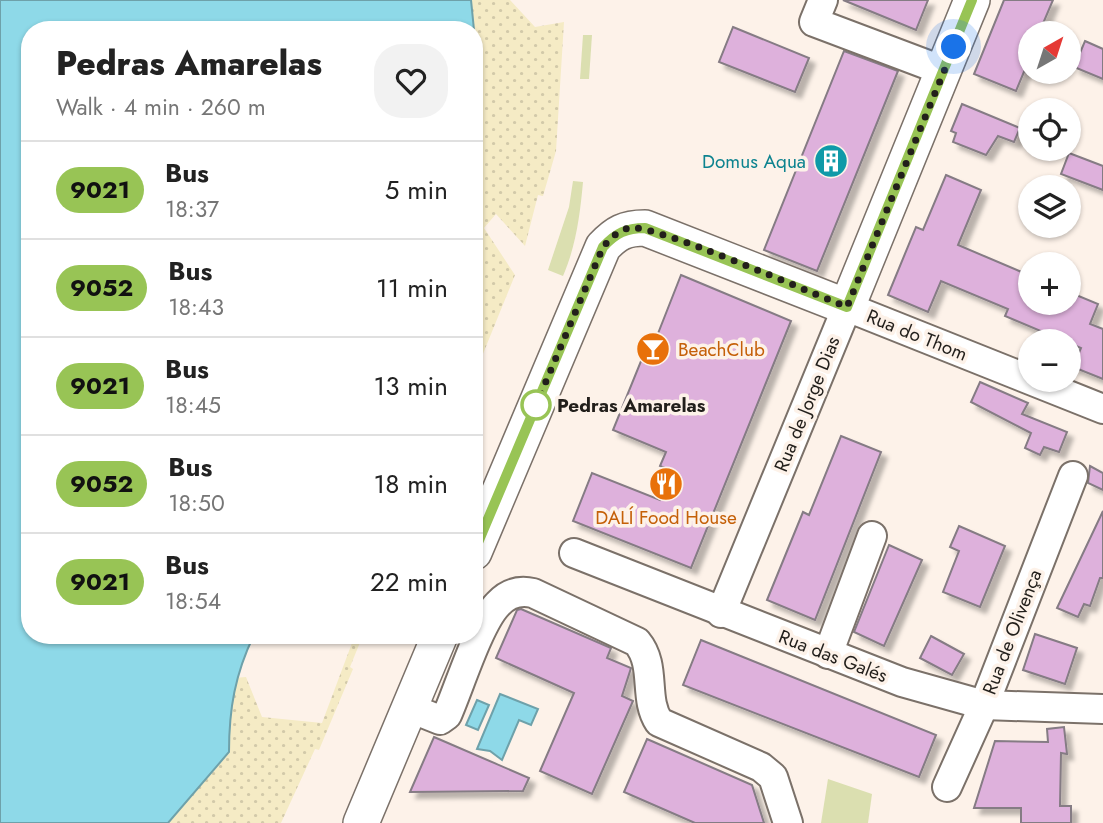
<!DOCTYPE html>
<html lang="en">
<head>
<meta charset="utf-8">
<style>
  :root { --surface:#fff; --page:#f2f2f2; --text:#222; --muted:#767676; --line:#e0e0e0 }
  body { margin:0; font-family:Jost,sans-serif; background:var(--page); color:var(--text); height:100vh; display:flex; flex-direction:column; font-size:26px; white-space:nowrap }
  * { box-sizing:border-box; margin:0 }
  p { font-size:23px; color:var(--muted) }
  .icon { flex:none; width:38px; height:38px; fill:none; stroke:currentColor; stroke-width:2; stroke-linecap:round; stroke-linejoin:round }
  .map { position:relative; flex:1; overflow:hidden }
  .side { position:absolute; left:21px; top:21px; width:462px; height:623px; display:flex; flex-direction:column; background:var(--surface); border-radius:28px; box-shadow:0 2px 5px #0004 }
  .side>* { flex:none }
  .badge { padding:0 14px; border-radius:23px; font-size:24px; line-height:46px }
  .needle { width:46px; rotate:39deg }
  .controls { position:absolute; left:1018px; top:21px; display:grid; gap:14px }
  .controls a { display:grid; place-items:center; width:63px; height:63px; border-radius:50%; background:var(--surface); box-shadow:0 2px 5px #0004; font-size:35px }
  .you { position:absolute; width:35px; height:35px; margin:-18px; border:5px solid #fff; border-radius:50%; background:#1a73e8; box-shadow:0 0 0 10px #1a73e833 }
  .map>.badge { position:absolute; translate:-50% -50%; box-shadow:0 0 0 4px #fff }
  .round { display:grid; place-items:center; flex:none; width:74px; height:74px; border-radius:28px; background:var(--page) }
  .head { display:flex; align-items:center; justify-content:space-between; height:119px; padding:0 35px }
  h1 { font-size:33px; font-weight:800; line-height:52px }
  ul { padding:0; list-style:none }
  li { display:flex; align-items:center; gap:21px; height:98px; padding:0 35px; border-top:2px solid var(--line) }
  li div { flex:1 }
  li b { display:block; font-size:26px }
  li em { font-style:normal }
  li .badge { min-width:77px; font-weight:700; text-align:center }
  .map>svg:first-child { display:block }
  .grass { fill:#dbdfb0 }
  .sand { fill:url(#sand-dots) }
  .water { fill:#8ed9e8; stroke:#6ea1aa; stroke-width:2 }
  .building { fill:#deb1dc; stroke:#857b84; stroke-width:2; filter:url(#shadow) }
  .lines { fill:none; stroke-linecap:round; stroke-linejoin:round }
  .minor-casing { stroke:#7b7169; stroke-width:32 }
  .major-casing { stroke:#7b7169; stroke-width:38 }
  .minor { stroke:#fff; stroke-width:28 }
  .major { stroke:#fff; stroke-width:35 }
  .line-casing { stroke:#fff; stroke-width:16 }
  .line { stroke:#98c455; stroke-width:10 }
  .walk { stroke:#221f1b; stroke-width:7; stroke-dasharray:0 12.6 }
  .stop-dot { fill:#fff; stroke:#98c455; stroke-width:3.5 }
  .labels { text-anchor:middle; dominant-baseline:central; stroke-width:7; stroke-linejoin:round; paint-order:stroke }
  .culture-label { font-size:19px; fill:#0d838f; stroke:#fdf2e9; text-anchor:end }
  .street-label { font-size:19px; fill:#221f1b; stroke:#fdf2e9 }
  .food-label { font-size:19px; fill:#c56008; stroke:#fdf2e9; text-anchor:start }
  .stop-label { font-size:19px; font-weight:bold; fill:#221f1b; stroke:#fdf2e9; text-anchor:start }
</style>
</head>
<body>
<div class="map">
<svg width="1103" height="823" viewBox="0 0 1103 823">
  <defs>
    <pattern id="sand-dots" width="8" height="8" patternUnits="userSpaceOnUse" patternTransform="scale(1.75)"><rect width="8" height="8" fill="#f5ebc5"/><path d="M2 2h.1M6 6h.1" fill="none" stroke="#d2c9a9" stroke-width="1.8" stroke-linecap="round"/></pattern>
    <filter id="shadow"><feDropShadow dx="6" dy="6" stdDeviation="2" flood-color="#0004"/></filter>
  </defs>
  <rect width="100%" height="100%" fill="#fdf2e9"/>
  <g class="grass">
    <path d="M 583,35 L 592,35 L 589,79 L 580,79 Z"/>
    <path d="M 573,181 L 583,182 C 580,215 576,246 563,276 L 548,270 L 569,207 Z"/>
    <path d="M 828,779 L 872,794 L 868,823 L 821,823 Z"/>
  </g>
  <g class="sand">
    <path d="M 428,0 L 510,0 L 535,27 L 564,22 L 556,151 L 543,196 L 538,195 L 525,246 L 496,214 L 484,228 L 515,275 L 474,376 L 474,30 L 417,30 Z"/>
    <path d="M 355,635 L 363,635 L 350,667 L 353,669 L 319,750 L 315,749 L 281,823 L 93,823 L 158,684 L 246,677 L 262,717 L 322,723 Z"/>
  </g>
  <g class="water">
    <path d="M 0,0 L 471,0 L 474,30 L 30,30 L 30,635 L 254,635 C 235,674 229,709 229,752 L 168,823 L 0,823 Z"/>
    <path d="M 500,694 L 538,709 L 531,725 L 519,720 L 502,760 L 490,751 L 477,749 Z"/>
    <path d="M 477,700 L 489,705 L 478,730 L 466,725 Z"/>
  </g>
  <g class="building">
    <path d="M 843,0 L 928,0 L 916,30 Z"/>
    <path d="M 1004,0 L 1053,0 L 1039,33 L 1031,33 L 1031,55 L 1016,91 L 974,74 Z"/>
    <path d="M 733,27 L 809,58 L 795,92 L 719,62 Z"/>
    <path d="M 1085,41 L 1103,49 L 1103,79 L 1074,67 Z"/>
    <path d="M 844,51 L 898,71 L 817,271 L 764,250 Z"/>
    <path d="M 962,104 L 1020,128 L 1014,142 L 998,136 L 986,155 L 953,142 L 956,133 L 951,131 Z"/>
    <path d="M 1069,153 L 1103,166 L 1103,190 L 1061,174 Z"/>
    <path d="M 946,175 L 981,190 L 958,245 L 1031,276 L 1031,303 L 1069,303 L 1069,292 L 1098,304 L 1090,324 L 1103,329 L 1103,379 L 1073,367 L 1081,348 L 1005,316 L 1008,309 L 941,281 L 928,312 L 888,295 L 916,227 L 923,230 Z"/>
    <path d="M 681,275 L 791,321 L 691,568 L 573,521 L 592,473 L 660,500 L 667,485 L 673,471 L 660,466 L 666,452 L 613,430 L 652,334 L 657,336 Z"/>
    <path d="M 980,382 L 1028,403 L 1022,414 L 1067,432 L 1059,452 L 1044,447 L 1040,455 L 1025,448 L 1031,433 L 971,402 Z"/>
    <path d="M 841,436 L 881,452 L 815,620 L 767,600 L 803,512 L 809,515 Z"/>
    <path d="M 1090,466 L 1103,473 L 1103,490 L 1088,483 Z"/>
    <path d="M 1103,511 L 1103,578 L 1100,578 L 1090,606 L 1084,604 L 1078,617 L 1057,608 Z"/>
    <path d="M 959,526 L 1005,546 L 980,607 L 943,592 L 959,551 L 950,547 Z"/>
    <path d="M 889,545 L 922,560 L 884,646 L 854,632 Z"/>
    <path d="M 521,609 L 611,648 L 607,658 L 631,668 L 622,696 L 633,701 L 592,794 L 540,771 L 574,693 L 496,658 L 517,610 Z"/>
    <path d="M 1035,634 L 1077,648 L 1065,684 L 1023,670 Z"/>
    <path d="M 931,636 L 964,654 L 952,675 L 920,658 Z"/>
    <path d="M 701,640 L 936,735 L 919,777 L 683,685 Z"/>
    <path d="M 1064,727 L 1067,754 L 1061,753 L 1060,806 L 1071,806 L 1071,823 L 1021,823 L 1021,808 L 974,808 L 995,741 L 1048,742 L 1047,729 Z"/>
    <path d="M 434,737 L 529,778 L 523,791 L 410,792 Z"/>
    <path d="M 647,739 L 752,785 L 764,823 L 695,823 L 624,792 Z"/>
  </g>
  <g class="lines">
    <g class="minor-casing">
      <g id="minor">
        <path d="M 823,0 L 814,22 L 944,71"/>
        <path d="M 574,553 L 902,682 L 984,705 L 1103,709"/>
        <path d="M 721,613 L 847,307 L 1103,409"/>
        <path d="M 828,654 L 872,536"/>
        <path d="M 410,708 L 440,720 L 447,715 C 459,688 479,623 498,604 C 508,593 520,590 533,593 L 637,642 C 657,666 643,698 659,722 L 761,767 L 773,777 L 788,823"/>
        <path d="M 947,787 L 984,705 L 1073,476"/>
      </g>
    </g>
    <g class="major-casing">
      <g id="major">
        <path d="M 474,552 L 603,247 C 616,233 625,228 645,228 L 847,307 L 972,0"/>
        <path d="M 361,823 L 440,635"/>
      </g>
    </g>
    <use href="#minor" class="minor"/>
    <use href="#major" class="major"/>
  </g>
  <g class="lines">
    <g class="line-casing">
      <path id="line" d="M 474,552 L 603,247 C 616,233 626,228 645,228 L 847,307 L 972,0"/>
    </g>
    <use href="#line" class="line"/>
    <path class="walk" d="M 536,405 L 603,247 C 610,239 618,230 629,228 C 653,223 813,294 847,307 L 954,47"/>
  </g>
  <defs>
    <g id="building-disc" transform="scale(1.75)"><circle r="9.5" fill="#0f9aa8" stroke="#fdf2e9"/><path d="M-4-6H4V6H1V3H-1V6H-4ZM-2.5-4.3h1.7v1.8h-1.7ZM.8-4.3h1.7v1.8H.8ZM-2.5-1h1.7V.8h-1.7ZM.8-1h1.7V.8H.8Z" fill="#fff"/></g>
    <g id="bar-disc" transform="scale(1.75)"><circle r="9.5" fill="#e8710a" stroke="#fdf2e9"/><path d="M-6-5H6L.8 .8V4.5H3.5V6h-7V4.5H-.8V.8Z" fill="#fff"/></g>
    <g id="restaurant-disc" transform="scale(1.75)"><circle r="9.5" fill="#e8710a" stroke="#fdf2e9"/><path d="M-5-6h1v4h1v-4h1v4h1v-4h1v5L-1.5 .5V6h-2V.5L-5-1ZM5-6V6H3V1.5H1.5Q1.5-4 5-6Z" fill="#fff"/></g>
  </defs>
  <g fill-rule="evenodd">
    <use href="#building-disc" x="831" y="161"/>
    <use href="#bar-disc" x="653" y="349"/>
    <use href="#restaurant-disc" x="666" y="484"/>
  </g>
  <circle class="stop-dot" cx="536" cy="405" r="14"/>
  <g class="labels">
    <g class="culture-label">
      <text x="806" y="161">Domus Aqua</text>
    </g>
    <g class="street-label">
      <text transform="translate(917 335) rotate(22)">Rua do Thom</text>
      <text transform="translate(807 404) rotate(-68)">Rua de Jorge Dias</text>
      <text transform="translate(1012 632) rotate(-69)">Rua de Olivença</text>
      <text transform="translate(833 656) rotate(21)">Rua das Galés</text>
    </g>
    <g class="food-label">
      <text x="678" y="349">BeachClub</text>
      <text x="666" y="517" text-anchor="middle">DALÍ Food House</text>
    </g>
    <g class="stop-label">
      <text x="557" y="405">Pedras Amarelas</text>
    </g>
  </g>
</svg>
<div class="controls">
<a><svg class="needle" viewBox="-14 -14 28 28"><path d="M0-13l5 13h-10z" fill="#e53935"/><path d="M0 13l5-13h-10z" fill="#767676"/></svg></a>
<a><svg class="icon" aria-label="locate" viewBox="0 0 24 24"><circle cx="12" cy="12" r="6"/><path d="M12 2v4M12 18v4M2 12h4M18 12h4"/></svg></a>
<a><svg class="icon" aria-label="layers" viewBox="0 0 24 24"><path d="M12 4l9 5-9 5-9-5zM3 14l9 5 9-5"/></svg></a>
<a>+</a>
<a>−</a>
</div>
<div class="you" style="left:954px;top:47px"></div>
<section class="side">
<div class="head"><div><h1>Pedras Amarelas</h1><p>Walk · 4 min · 260 m</p></div><a class="round"><svg class="icon" aria-label="heart" viewBox="0 0 24 24"><path d="M12 20l-8-8c-3-5 5-10 8-4 3-6 11-1 8 4z"/></svg></a></div>
<ul>
<li><span class="badge" style="background:#98c455;color:#111">9021</span><div><b>Bus</b><p>18:37</p></div><em>5 min</em></li>
<li><span class="badge" style="background:#98c455;color:#111">9052</span><div><b>Bus</b><p>18:43</p></div><em>11 min</em></li>
<li><span class="badge" style="background:#98c455;color:#111">9021</span><div><b>Bus</b><p>18:45</p></div><em>13 min</em></li>
<li><span class="badge" style="background:#98c455;color:#111">9052</span><div><b>Bus</b><p>18:50</p></div><em>18 min</em></li>
<li><span class="badge" style="background:#98c455;color:#111">9021</span><div><b>Bus</b><p>18:54</p></div><em>22 min</em></li>
</ul>
</section>
</div>
</body>
</html>
